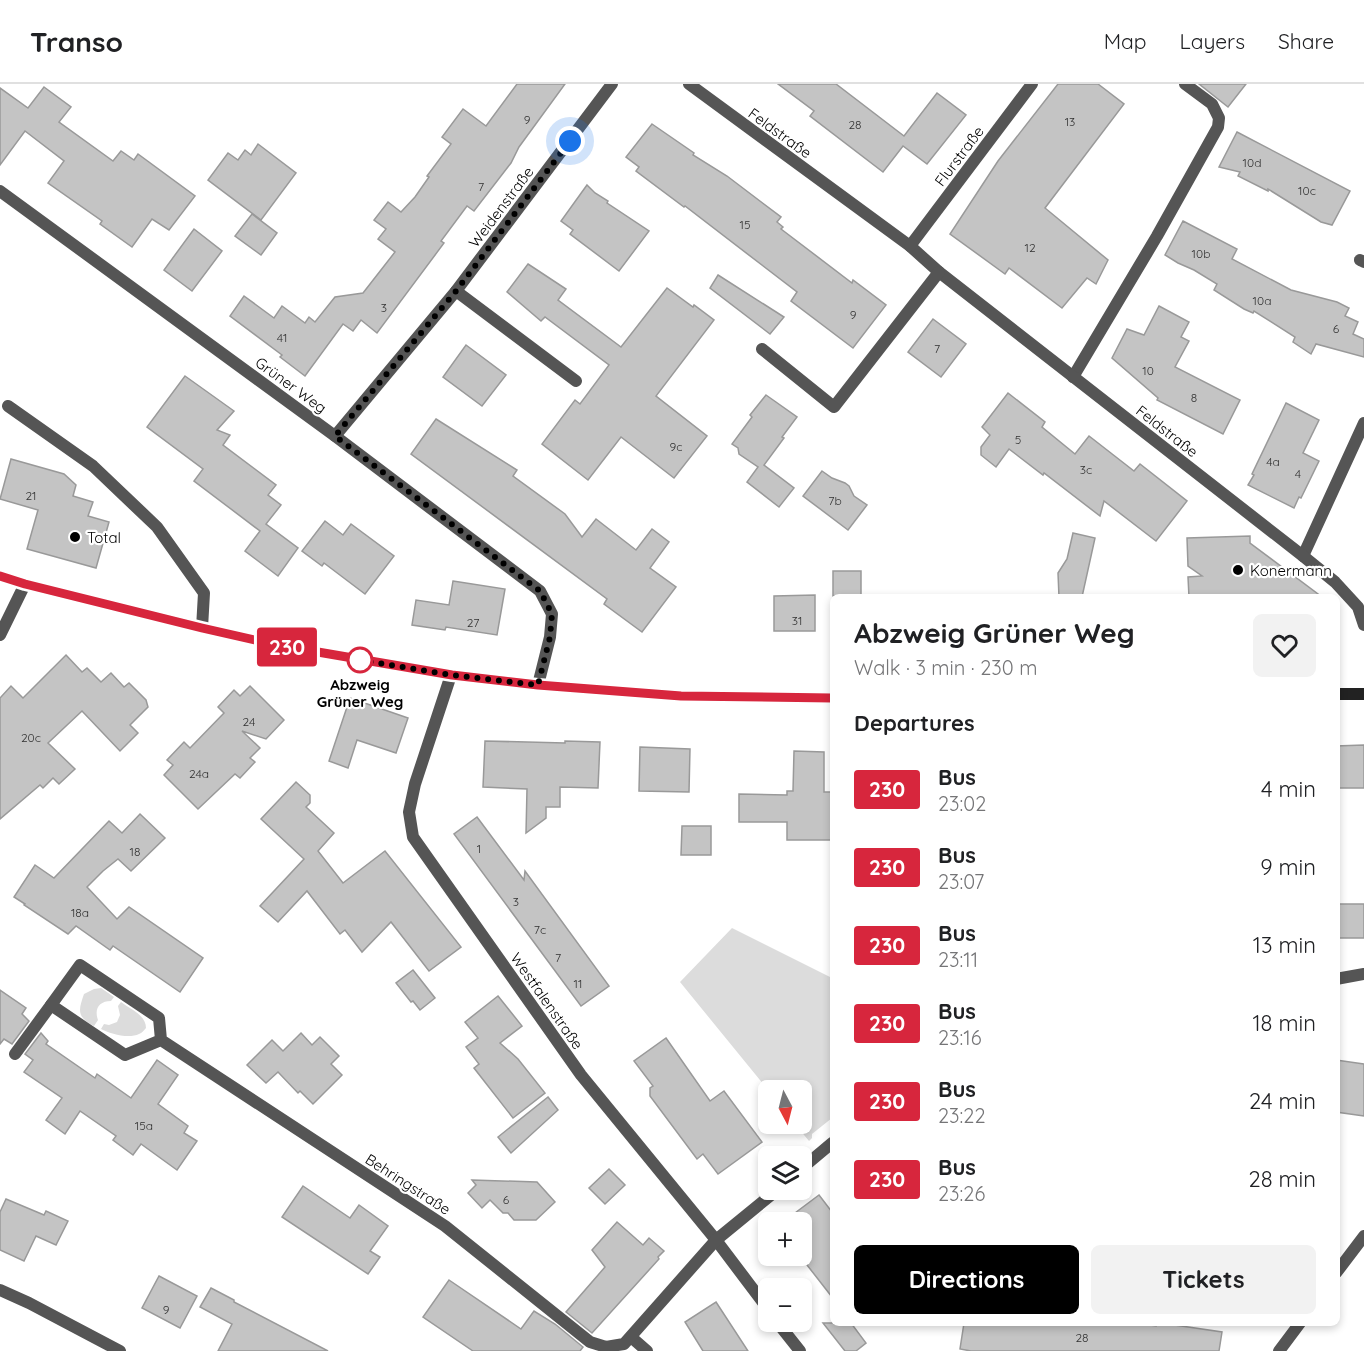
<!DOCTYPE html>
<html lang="en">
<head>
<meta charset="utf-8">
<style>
  :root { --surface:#fff; --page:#f2f2f2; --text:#202124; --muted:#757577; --line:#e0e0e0; --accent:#000 }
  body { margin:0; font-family:Quicksand,sans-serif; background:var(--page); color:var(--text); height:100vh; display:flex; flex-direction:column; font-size:22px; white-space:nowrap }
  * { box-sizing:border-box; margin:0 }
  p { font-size:20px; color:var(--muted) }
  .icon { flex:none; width:33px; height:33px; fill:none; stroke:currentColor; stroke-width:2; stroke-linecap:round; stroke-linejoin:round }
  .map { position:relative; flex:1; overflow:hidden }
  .side { position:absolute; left:830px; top:510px; width:510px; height:732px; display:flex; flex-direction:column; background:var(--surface); border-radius:9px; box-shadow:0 3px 9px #0003 }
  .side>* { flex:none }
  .badge { padding:0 12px; border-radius:4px; font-size:21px; line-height:39px }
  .needle { width:39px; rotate:173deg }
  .controls { position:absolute; left:758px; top:996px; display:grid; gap:12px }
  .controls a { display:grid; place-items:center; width:54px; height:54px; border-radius:9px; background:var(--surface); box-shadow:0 3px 9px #0003; font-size:30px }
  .you { position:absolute; width:30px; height:30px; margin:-15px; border:4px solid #fff; border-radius:50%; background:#1a73e8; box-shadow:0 0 0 9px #1a73e833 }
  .map>.badge { position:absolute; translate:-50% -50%; box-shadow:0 0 0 3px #fff }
  h2 { padding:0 24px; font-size:22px; line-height:54px }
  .round { display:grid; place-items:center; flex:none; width:63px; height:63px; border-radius:9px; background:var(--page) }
  .head { display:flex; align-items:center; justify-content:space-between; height:102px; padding:0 24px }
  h1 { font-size:28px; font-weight:800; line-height:45px }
  .cta { display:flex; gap:12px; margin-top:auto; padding:12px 24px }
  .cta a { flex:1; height:69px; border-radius:9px; background:var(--accent); color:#fff; font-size:24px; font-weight:800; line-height:69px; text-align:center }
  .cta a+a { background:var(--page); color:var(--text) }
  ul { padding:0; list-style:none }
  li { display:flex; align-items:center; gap:18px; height:78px; padding:0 24px }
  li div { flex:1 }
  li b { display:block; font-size:22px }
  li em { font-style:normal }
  li .badge { min-width:66px; font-weight:700; text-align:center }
  header { display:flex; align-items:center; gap:36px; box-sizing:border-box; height:84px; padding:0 30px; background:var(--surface); border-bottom:2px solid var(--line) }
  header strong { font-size:28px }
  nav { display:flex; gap:33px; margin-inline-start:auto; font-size:21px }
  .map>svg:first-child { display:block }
  .green { fill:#dcdcdc }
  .building { fill:#c4c4c4; stroke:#999; stroke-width:1.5 }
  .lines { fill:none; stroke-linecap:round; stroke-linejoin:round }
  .service { stroke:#555; stroke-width:12 }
  .minor { stroke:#555; stroke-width:12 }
  .secondary { stroke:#222; stroke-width:12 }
  .line-casing { stroke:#fff; stroke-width:14 }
  .line { stroke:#d7263d; stroke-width:9 }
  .walk { stroke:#000; stroke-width:6; stroke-dasharray:0 10.8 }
  .poi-dot { fill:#000; stroke:#fff; stroke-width:2 }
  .stop-dot { fill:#fff; stroke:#d7263d; stroke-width:3 }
  .labels { text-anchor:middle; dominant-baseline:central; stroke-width:4.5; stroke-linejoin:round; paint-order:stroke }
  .number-label { font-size:12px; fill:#313131 }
  .street-label { font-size:15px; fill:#000; stroke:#fff }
  .poi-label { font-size:15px; fill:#000; stroke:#fff; text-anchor:start }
  .stop-label { font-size:15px; font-weight:bold; fill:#000; stroke:#fff }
</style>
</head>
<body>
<header>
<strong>Transo</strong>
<nav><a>Map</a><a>Layers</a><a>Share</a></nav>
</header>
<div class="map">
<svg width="1364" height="1267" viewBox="0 0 1364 1267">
  <rect width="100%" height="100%" fill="#fff"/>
  <g class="green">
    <path d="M 732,844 L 832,894 L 832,1034 L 812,1050 L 812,1054 L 809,1057 L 795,1040 L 801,1040 L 801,1006 L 768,1006 L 680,898 Z"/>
    <path d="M 101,904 L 114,913 L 111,917 C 99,917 94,925 98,936 L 94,942 C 77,933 78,927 84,910 L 94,905 Z"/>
    <path d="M 121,918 C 130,925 146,931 146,944 C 144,946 142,949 139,950 C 129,955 110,950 101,945 L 104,940 L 109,941 L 117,938 L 120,931 L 118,922 Z"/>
  </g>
  <g class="building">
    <path d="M 517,0 L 565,0 L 519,63 L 511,79 L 474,127 L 467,122 L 441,157 L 444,159 L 377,249 L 361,236 L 353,247 L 343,240 L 305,292 L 280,273 L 282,271 L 230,232 L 244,212 L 274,234 L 282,222 L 305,239 L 309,233 L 315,238 L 335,213 L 363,209 L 395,168 L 378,155 L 386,145 L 374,136 L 388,118 L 401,128 L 415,113 L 429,93 L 427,92 L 451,60 L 442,53 L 463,25 L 486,42 Z"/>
    <path d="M 778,0 L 836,0 L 904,52 L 937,9 L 966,31 L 927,80 L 903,62 L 883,88 L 810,32 L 814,27 Z"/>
    <path d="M 1058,0 L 1098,0 L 1124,20 L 1045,124 L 1108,176 L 1096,200 L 1087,194 L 1062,224 L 1009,184 L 1005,190 L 950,150 L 998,77 Z"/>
    <path d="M 1199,0 L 1246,0 L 1228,23 Z"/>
    <path d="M 44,3 L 71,23 L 59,38 L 113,77 L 121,67 L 134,76 L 138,70 L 195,112 L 169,146 L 152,135 L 132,163 L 100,140 L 102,137 L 48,99 L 64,77 L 25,47 L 0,81 L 0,4 L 28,24 Z"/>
    <path d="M 652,40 L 694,69 L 693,71 L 727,92 L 781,133 L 777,138 L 783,143 L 781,145 L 852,199 L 853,196 L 886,221 L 853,264 L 791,217 L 797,208 L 685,122 L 684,123 L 636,87 L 639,83 L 626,73 Z"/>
    <path d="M 1237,48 L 1350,107 L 1332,141 L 1321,138 L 1268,105 L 1268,107 L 1238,92 L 1240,88 L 1219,83 Z"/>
    <path d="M 258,60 L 296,89 L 261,136 L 208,96 L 228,69 L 238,76 L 245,66 L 251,71 Z"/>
    <path d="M 587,101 L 595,109 L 608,117 L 607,119 L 649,147 L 619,187 L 570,150 L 573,146 L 561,137 Z"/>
    <path d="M 252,130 L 277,149 L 261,171 L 235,152 Z"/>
    <path d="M 1183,137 L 1237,165 L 1232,175 L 1291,206 L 1337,218 L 1349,224 L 1345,232 L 1358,238 L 1353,250 L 1364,255 L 1364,273 L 1316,260 L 1311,270 L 1293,258 L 1295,253 L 1254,227 L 1253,229 L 1244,225 L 1214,206 L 1217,200 L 1194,186 L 1178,179 L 1165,171 Z"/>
    <path d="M 194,145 L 222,167 L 192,207 L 164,186 Z"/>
    <path d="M 528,180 L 566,205 L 558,216 L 621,263 L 667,204 L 693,223 L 694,221 L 714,236 L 656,312 L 707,352 L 674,394 L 621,353 L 588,396 L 542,360 L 575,316 L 580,320 L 609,281 L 545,233 L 541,237 L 507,208 Z"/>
    <path d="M 718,191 L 784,233 L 770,250 L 710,204 Z"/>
    <path d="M 1159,222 L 1189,238 L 1181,253 L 1189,257 L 1175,283 L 1240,316 L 1223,350 L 1157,316 L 1158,314 L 1112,274 L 1127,245 L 1144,251 Z"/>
    <path d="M 933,235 L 966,260 L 941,293 L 908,268 Z"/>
    <path d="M 466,261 L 506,291 L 482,322 L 443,293 Z"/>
    <path d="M 185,292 L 234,327 L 217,346 L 230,351 L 223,361 L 276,401 L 268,411 L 281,421 L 266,440 L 298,464 L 278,492 L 245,467 L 260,447 L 194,397 L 203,385 L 147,343 Z"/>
    <path d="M 1008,309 L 1045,338 L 1042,343 L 1075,370 L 1089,352 L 1134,387 L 1140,380 L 1187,417 L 1156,457 L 1104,417 L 1100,432 L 1044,389 L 1043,391 L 1009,365 L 996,383 L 981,371 L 981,363 L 990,351 L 982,343 Z"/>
    <path d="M 766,311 L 797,333 L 782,353 L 784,354 L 764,381 L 794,404 L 779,423 L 747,398 L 758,383 L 739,370 L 738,364 L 732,360 L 752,333 L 750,331 Z"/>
    <path d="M 1286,319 L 1319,336 L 1303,369 L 1319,377 L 1301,414 L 1299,413 L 1294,424 L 1248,401 L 1254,391 L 1252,390 Z"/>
    <path d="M 436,335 L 517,386 L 513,392 L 565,430 L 582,453 L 596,435 L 636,466 L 652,445 L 669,458 L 650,484 L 676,503 L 642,548 L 604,520 L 607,515 L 411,370 Z"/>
    <path d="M 11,375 L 64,390 L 76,401 L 73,412 L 93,418 L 88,432 L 109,438 L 96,484 L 27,465 L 38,426 L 0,415 Z"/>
    <path d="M 822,387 L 832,394 L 845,399 L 849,402 L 854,412 L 867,421 L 848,446 L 803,412 Z"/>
    <path d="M 325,437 L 343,451 L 351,440 L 394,472 L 365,510 L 324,479 L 322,482 L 302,467 Z"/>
    <path d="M 1073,449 L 1095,454 L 1082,513 L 1059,513 L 1058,489 L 1067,475 Z"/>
    <path d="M 1250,452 L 1250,459 L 1322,513 L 1189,513 L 1188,493 L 1202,492 L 1188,482 L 1187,454 Z"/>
    <rect x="833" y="487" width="28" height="25"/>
    <path d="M 453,497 L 505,505 L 497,551 L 446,543 L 445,546 L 412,541 L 416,516 L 449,521 Z"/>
    <path d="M 815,511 L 815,547 L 774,547 L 774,512 Z"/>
    <path d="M 66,571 L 82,588 L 87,584 L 101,598 L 111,589 L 124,603 L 129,599 L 146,616 L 148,623 L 130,641 L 138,649 L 120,667 L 82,627 L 48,659 L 75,685 L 59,700 L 53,694 L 43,704 L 40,701 L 0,735 L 0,614 L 11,602 L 23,614 Z"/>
    <path d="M 250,602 L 284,636 L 266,655 L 242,647 L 260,664 L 250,674 L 255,678 L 240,694 L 235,690 L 198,725 L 164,691 L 173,681 L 167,676 L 184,658 L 190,664 L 224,629 L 218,623 L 234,606 L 240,612 Z"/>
    <path d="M 350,614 L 408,634 L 396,669 L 357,656 L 348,684 L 329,677 Z"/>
    <path d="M 485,657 L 565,659 L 565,657 L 600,658 L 598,704 L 560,703 L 560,723 L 546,723 L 546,734 L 526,749 L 527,705 L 483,703 Z"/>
    <path d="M 1364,661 L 1364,704 L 1336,704 L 1336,662 Z"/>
    <path d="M 640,663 L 690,665 L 689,708 L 639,707 Z"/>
    <path d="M 794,667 L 824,668 L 824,708 L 832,708 L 832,756 L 787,756 L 787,738 L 739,738 L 739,710 L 787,711 L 787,707 L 793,707 Z"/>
    <path d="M 296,698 L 310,711 L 310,719 L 306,723 L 334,749 L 318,767 L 343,799 L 385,767 L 461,863 L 429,887 L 391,838 L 362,868 L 345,846 L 340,850 L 307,807 L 278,838 L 260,822 L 304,775 L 261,735 Z"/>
    <path d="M 140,730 L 165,754 L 131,787 L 118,775 L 103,787 L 87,803 L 117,835 L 129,823 L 203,874 L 180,908 L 113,862 L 110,866 L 76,842 L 68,850 L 24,821 L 25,820 L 14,813 L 35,781 L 54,794 L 109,737 L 122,749 Z"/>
    <path d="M 477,733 L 524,796 L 525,787 L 609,902 L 581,922 L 454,750 Z"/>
    <path d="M 682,742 L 711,742 L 711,771 L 681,771 Z"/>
    <rect x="1336" y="820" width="28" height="34"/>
    <path d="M 413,886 L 435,914 L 420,926 L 413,917 L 411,918 L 396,899 Z"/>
    <path d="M 0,906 L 26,924 L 22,930 L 29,937 L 12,960 L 4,955 L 0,960 Z"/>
    <path d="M 498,912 L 522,942 L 500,959 L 518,975 L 545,1009 L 513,1034 L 474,984 L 479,980 L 466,963 L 478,954 L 465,938 Z"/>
    <path d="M 41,949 L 48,957 L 46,960 L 95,994 L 97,990 L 131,1014 L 157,976 L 178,991 L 158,1020 L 188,1042 L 184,1049 L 197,1057 L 177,1086 L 141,1060 L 133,1071 L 113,1056 L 116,1052 L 80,1027 L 65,1050 L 46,1036 L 62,1014 L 24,988 L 33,976 L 25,970 Z"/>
    <path d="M 301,949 L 312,961 L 320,953 L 339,972 L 331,980 L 342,991 L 313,1020 L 300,1007 L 298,1009 L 278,988 L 266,999 L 247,981 L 272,956 L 283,967 Z"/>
    <path d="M 666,954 L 710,1017 L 724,1007 L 762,1058 L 718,1090 L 703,1070 L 697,1075 L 650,1012 L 650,1004 L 653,1002 L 634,977 Z"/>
    <path d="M 1336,976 L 1364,980 L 1364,1032 L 1336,1028 Z"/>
    <path d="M 548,1013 L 558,1026 L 511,1069 L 498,1053 Z"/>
    <path d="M 609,1085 L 625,1101 L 605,1120 L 589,1104 Z"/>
    <path d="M 472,1096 L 537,1098 L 555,1118 L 536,1136 L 514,1136 L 508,1129 L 503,1129 L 490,1116 L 482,1124 L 468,1109 L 476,1101 Z"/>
    <path d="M 303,1102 L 350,1134 L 359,1121 L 388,1142 L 370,1167 L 380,1173 L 368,1190 L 282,1133 Z"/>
    <path d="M 819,1111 L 832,1128 L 832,1213 L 800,1172 L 801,1172 L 801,1138 L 783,1138 Z"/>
    <path d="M 6,1115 L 44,1131 L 46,1127 L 68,1137 L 56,1161 L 36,1152 L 24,1177 L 0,1166 L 0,1128 Z"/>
    <path d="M 617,1138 L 643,1161 L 649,1154 L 664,1167 L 658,1173 L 659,1175 L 592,1249 L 566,1228 L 605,1183 L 592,1166 Z"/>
    <path d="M 159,1192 L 197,1212 L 180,1244 L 142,1224 Z"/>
    <path d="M 449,1196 L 521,1245 L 534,1227 L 555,1240 L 583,1263 L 580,1267 L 473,1267 L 423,1233 Z"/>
    <path d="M 211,1204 L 234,1216 L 234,1218 L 328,1267 L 218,1267 L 232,1240 L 200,1223 Z"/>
    <path d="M 716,1218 L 748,1267 L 703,1267 L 685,1238 Z"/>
    <path d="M 823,1239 L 851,1239 L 866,1259 L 856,1267 L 845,1267 Z"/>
    <path d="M 964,1239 L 1136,1239 L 1156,1242 L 1156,1239 L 1161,1239 L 1222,1248 L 1219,1267 L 971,1267 L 960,1265 Z"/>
  </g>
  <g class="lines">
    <g class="service">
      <path d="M 1360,176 L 1364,178"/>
      <path d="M 1073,293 L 1157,152 L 1218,43 L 1219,34 L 1212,20 L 1185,0"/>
      <path d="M 8,322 L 93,382 L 157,443 L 204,509 L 202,544"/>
      <path d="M 1303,472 L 1364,339"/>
      <path d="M 15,970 L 51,921"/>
      <path d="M 631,1253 L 647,1267"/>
    </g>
    <g class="minor">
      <path d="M 689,0 L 910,162 L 939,188 L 1303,472 L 1335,498 L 1358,523 L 1364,541"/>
      <path d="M 0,107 L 335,352 L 540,507 L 552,530 L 550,553 L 538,601"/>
      <path d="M 910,162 L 1032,0"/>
      <path d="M 456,207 L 576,297"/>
      <path d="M 762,265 L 834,323 L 939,188"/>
      <path d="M 335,352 L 456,207 L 612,0"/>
      <path d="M 0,551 L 25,500"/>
      <path d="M 451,591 L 415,700 L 409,728 L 413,753 L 581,991 L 716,1156 L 768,1225"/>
      <path d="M 1336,895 L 1364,890"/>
      <path d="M 161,956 L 125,971 L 51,921 L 80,881 L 159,934 L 161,956 L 445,1142 L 590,1258 L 606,1263 L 624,1260 L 716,1156 L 777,1106"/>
      <path d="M 801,1085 L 832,1059"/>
      <path d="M 1336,1189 L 1364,1152"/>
      <path d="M 0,1206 L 29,1219 L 120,1267"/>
      <path d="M 777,1238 L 800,1267"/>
      <path d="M 1279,1267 L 1300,1239"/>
    </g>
    <g class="secondary">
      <path d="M 0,492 L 25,500 L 202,544 L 277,561 L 451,591 L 538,601 L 681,612 L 832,614"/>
      <path d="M 1336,610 L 1364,610"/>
    </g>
  </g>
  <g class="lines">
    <g class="line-casing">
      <path id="line" d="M 0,492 L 25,500 L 202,544 L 277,561 L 452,591 L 538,601 L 681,612 L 832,614"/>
    </g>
    <use href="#line" class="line"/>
    <path class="walk" d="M 360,576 L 452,591 L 538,601 L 550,553 L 552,530 L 540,507 L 335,352 L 456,207 L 570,57"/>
  </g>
  <g class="poi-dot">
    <circle cx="75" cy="453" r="6"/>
    <circle cx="1238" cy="486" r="6"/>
  </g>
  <circle class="stop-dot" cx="360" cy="576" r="12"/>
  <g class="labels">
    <g class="number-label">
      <text x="527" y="35">9</text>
      <text x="1070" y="37">13</text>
      <text x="855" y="40">28</text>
      <text x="1252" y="78">10d</text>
      <text x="481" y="102">7</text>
      <text x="1307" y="106">10c</text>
      <text x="745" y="140">15</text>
      <text x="1030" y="163">12</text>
      <text x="1201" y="169">10b</text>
      <text x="1262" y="216">10a</text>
      <text x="384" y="223">3</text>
      <text x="853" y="230">9</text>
      <text x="1336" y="244">6</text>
      <text x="282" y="253">41</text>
      <text x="937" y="264">7</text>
      <text x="1148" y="286">10</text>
      <text x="1194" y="313">8</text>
      <text x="1018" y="355">5</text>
      <text x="676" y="362">9c</text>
      <text x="1273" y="377">4a</text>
      <text x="1086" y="385">3c</text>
      <text x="1298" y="389">4</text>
      <text x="31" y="411">21</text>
      <text x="835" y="416">7b</text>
      <text x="797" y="536">31</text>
      <text x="473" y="538">27</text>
      <text x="249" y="637">24</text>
      <text x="31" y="653">20c</text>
      <text x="199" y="689">24a</text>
      <text x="479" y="764">1</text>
      <text x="135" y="767">18</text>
      <text x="516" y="817">3</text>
      <text x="80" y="828">18a</text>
      <text x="540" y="845">7c</text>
      <text x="558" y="873">7</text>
      <text x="578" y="899">11</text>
      <text x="144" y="1041">15a</text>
      <text x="506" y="1115">6</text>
      <text x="166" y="1225">9</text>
      <text x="1082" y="1253">28</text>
    </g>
    <g class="street-label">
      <text transform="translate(780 49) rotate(36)">Feldstraße</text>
      <text transform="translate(959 72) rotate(-53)">Flurstraße</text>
      <text transform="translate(501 123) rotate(-53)">Weidenstraße</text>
      <text transform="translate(291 301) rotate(36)">Grüner Weg</text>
      <text transform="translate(1167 347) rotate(38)">Feldstraße</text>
      <text transform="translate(547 917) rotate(55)">Westfalenstraße</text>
      <text transform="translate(408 1100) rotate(33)">Behringstraße</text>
    </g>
    <g class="poi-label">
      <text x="87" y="453">Total</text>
      <text x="1250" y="486">Konermann</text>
    </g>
    <g class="stop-label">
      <text x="360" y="600">Abzweig<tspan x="360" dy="17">Grüner Weg</tspan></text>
    </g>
  </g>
</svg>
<div class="controls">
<a><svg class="needle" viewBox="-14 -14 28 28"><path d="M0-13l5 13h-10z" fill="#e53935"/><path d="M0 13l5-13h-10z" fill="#757577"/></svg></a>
<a><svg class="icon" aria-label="layers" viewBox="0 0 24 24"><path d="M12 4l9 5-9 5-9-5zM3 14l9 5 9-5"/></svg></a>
<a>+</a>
<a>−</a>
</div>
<div class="you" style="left:570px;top:57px"></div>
<b class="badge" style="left:287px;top:563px;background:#d7263d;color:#fff">230</b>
<section class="side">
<div class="head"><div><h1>Abzweig Grüner Weg</h1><p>Walk · 3 min · 230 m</p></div><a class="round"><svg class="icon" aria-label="heart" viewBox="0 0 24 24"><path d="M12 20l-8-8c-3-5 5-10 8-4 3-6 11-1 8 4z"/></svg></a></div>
<h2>Departures</h2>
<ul>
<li><span class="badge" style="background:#d7263d;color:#fff">230</span><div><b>Bus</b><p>23:02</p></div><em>4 min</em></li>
<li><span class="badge" style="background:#d7263d;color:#fff">230</span><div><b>Bus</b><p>23:07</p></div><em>9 min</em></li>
<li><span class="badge" style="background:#d7263d;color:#fff">230</span><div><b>Bus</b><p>23:11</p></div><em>13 min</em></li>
<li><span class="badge" style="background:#d7263d;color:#fff">230</span><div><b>Bus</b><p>23:16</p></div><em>18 min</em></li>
<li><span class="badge" style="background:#d7263d;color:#fff">230</span><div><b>Bus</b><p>23:22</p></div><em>24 min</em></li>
<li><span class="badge" style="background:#d7263d;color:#fff">230</span><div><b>Bus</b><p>23:26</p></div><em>28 min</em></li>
</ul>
<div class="cta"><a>Directions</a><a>Tickets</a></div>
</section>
</div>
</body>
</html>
